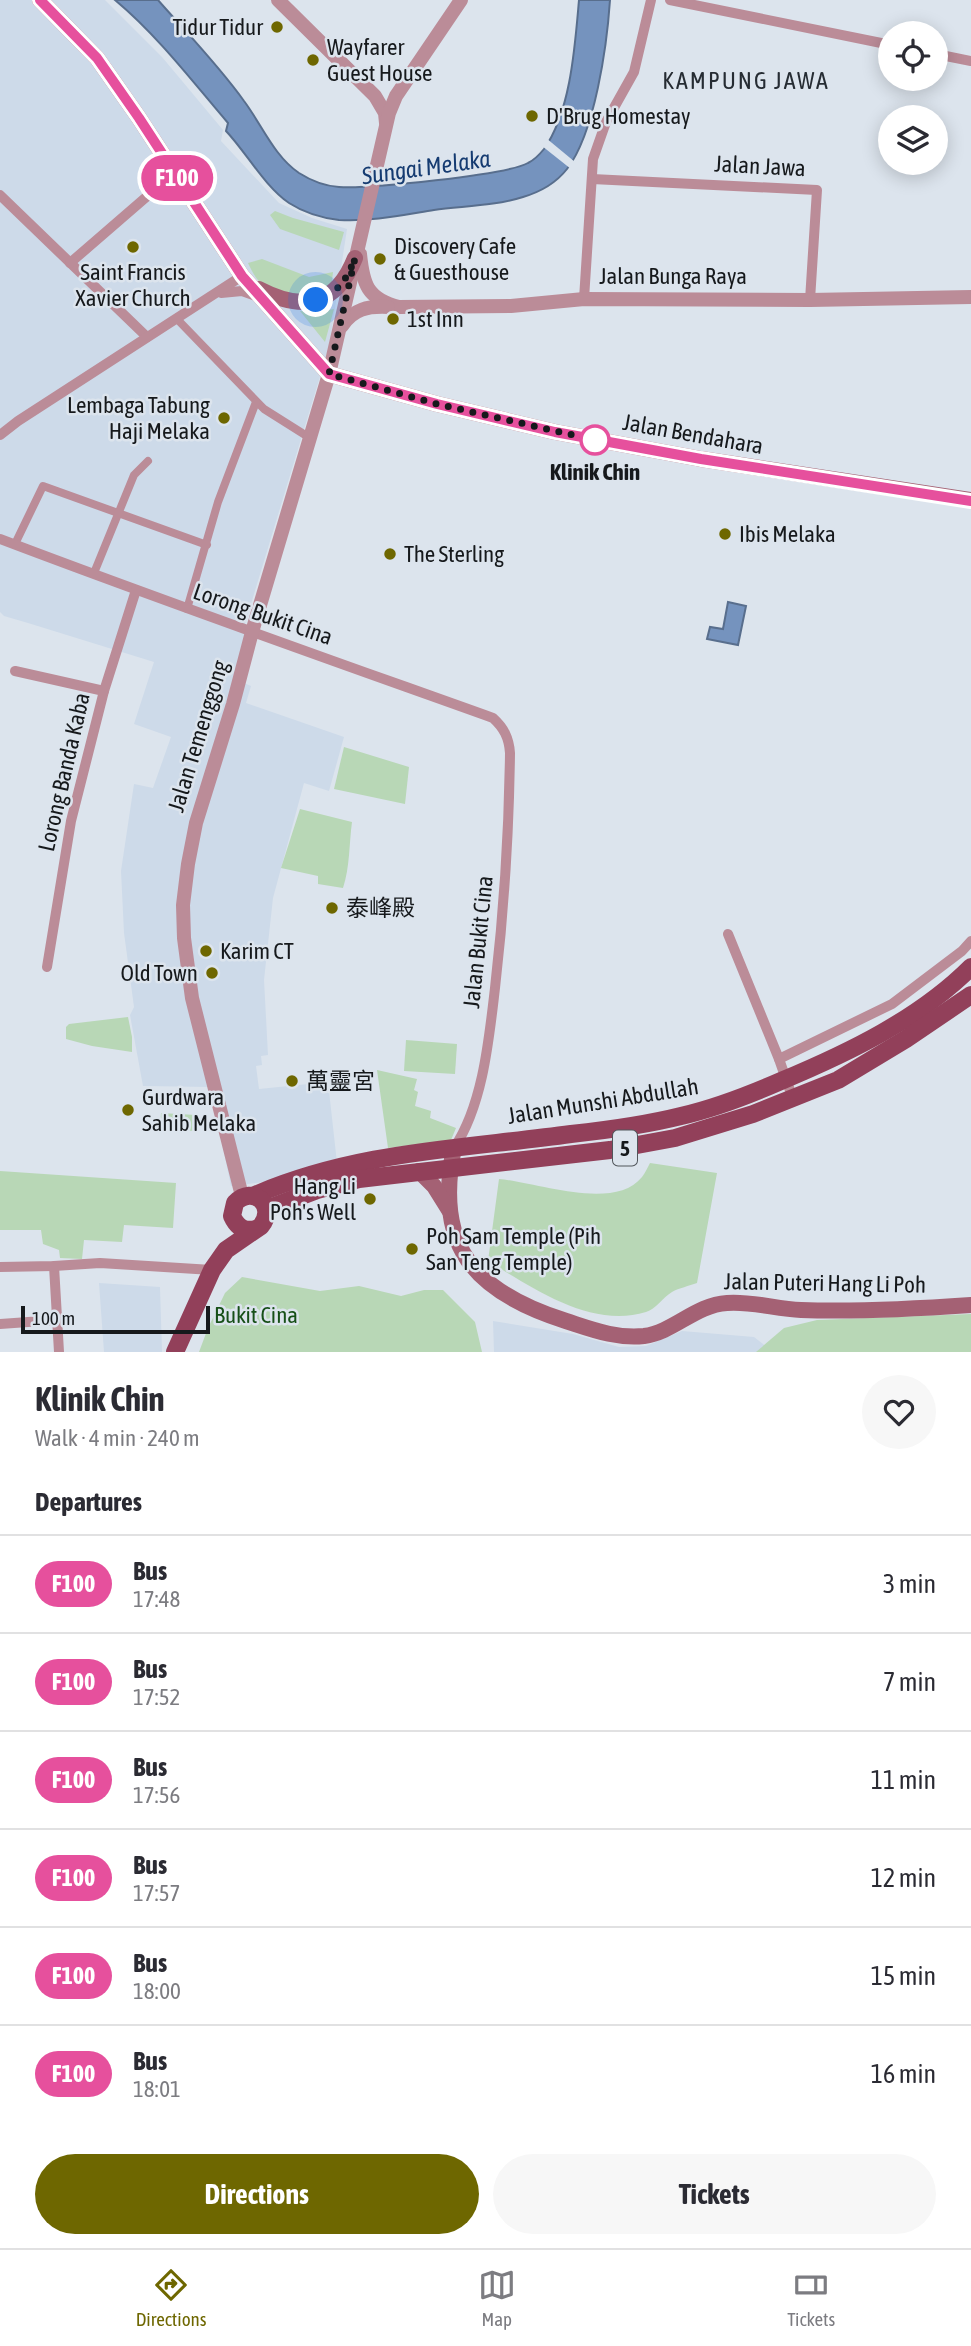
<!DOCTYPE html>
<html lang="en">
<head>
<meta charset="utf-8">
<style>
  :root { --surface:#fff; --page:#f7f7f7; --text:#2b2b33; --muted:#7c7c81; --line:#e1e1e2; --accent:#6e6700 }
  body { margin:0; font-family:"Asap Condensed","Noto Sans SC",sans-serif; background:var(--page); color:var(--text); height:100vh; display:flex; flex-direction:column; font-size:26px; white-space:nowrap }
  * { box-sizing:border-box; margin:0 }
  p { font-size:23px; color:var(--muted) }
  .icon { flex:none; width:38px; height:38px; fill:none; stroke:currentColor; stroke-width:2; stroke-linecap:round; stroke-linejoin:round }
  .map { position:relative; height:1352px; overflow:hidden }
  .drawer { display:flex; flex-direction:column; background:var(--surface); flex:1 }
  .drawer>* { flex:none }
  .badge { padding:0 14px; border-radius:23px; font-size:24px; line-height:46px }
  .tools { position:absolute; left:878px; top:21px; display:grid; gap:14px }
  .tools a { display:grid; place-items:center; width:70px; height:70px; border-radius:50%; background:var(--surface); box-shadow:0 4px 18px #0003; font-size:35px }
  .scale { position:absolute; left:21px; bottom:18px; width:189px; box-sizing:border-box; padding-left:7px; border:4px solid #16191c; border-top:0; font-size:19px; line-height:24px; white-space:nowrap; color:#16191c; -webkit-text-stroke:5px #dce4ed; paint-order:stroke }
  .you { position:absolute; width:35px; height:35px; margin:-18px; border:5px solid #fff; border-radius:50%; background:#1a73e8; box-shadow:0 0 0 10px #1a73e833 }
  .map>.badge { position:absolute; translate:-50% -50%; box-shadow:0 0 0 4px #fff }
  h2 { padding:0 35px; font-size:26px; line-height:63px }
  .round { display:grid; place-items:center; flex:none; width:74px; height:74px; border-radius:37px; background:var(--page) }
  .summary { display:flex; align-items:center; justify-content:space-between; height:119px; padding:0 35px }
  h1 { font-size:33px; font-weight:700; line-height:52px }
  .cta { display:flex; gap:14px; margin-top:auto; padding:14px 35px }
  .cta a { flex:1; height:80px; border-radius:42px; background:var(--accent); color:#fff; font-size:28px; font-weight:700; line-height:80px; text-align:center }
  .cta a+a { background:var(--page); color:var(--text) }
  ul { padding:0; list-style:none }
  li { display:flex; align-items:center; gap:21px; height:98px; padding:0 35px; border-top:2px solid var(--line) }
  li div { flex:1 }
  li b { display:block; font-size:26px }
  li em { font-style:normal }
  li .badge { min-width:77px; font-weight:700; text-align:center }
  .dock { display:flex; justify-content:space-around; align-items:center; height:98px; border-top:2px solid var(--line); background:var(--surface); font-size:19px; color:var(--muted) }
  .dock a { display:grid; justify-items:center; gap:4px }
  .dock .active { color:var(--accent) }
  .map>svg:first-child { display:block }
  .built { fill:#cddae9 }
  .green { fill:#b8d7b6 }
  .water { fill:#7593be; stroke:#586e8d; stroke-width:2 }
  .pier { fill:#dce4ed }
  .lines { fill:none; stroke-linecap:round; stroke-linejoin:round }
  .pedestrian { stroke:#bb8c98; stroke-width:8 }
  .minor { stroke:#bb8c98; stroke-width:10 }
  .tertiary { stroke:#bb8c98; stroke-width:14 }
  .secondary { stroke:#a46174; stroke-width:16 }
  .primary { stroke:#92405a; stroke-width:18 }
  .line-casing { stroke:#fff; stroke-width:16 }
  .line { stroke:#e6509d; stroke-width:10 }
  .walk { stroke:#16191c; stroke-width:7; stroke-dasharray:0 12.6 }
  .poi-dot { fill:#6e6700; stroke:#dce4ed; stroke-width:2.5 }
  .stop-dot { fill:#fff; stroke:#e6509d; stroke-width:3.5 }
  .labels { text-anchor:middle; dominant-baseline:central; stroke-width:5; stroke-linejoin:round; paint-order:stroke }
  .shield { fill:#dce4ed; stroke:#51565b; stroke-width:2 }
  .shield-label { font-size:21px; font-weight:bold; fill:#16191c }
  .poi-label { font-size:23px; fill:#16191c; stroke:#dce4ed; text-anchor:start }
  .street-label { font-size:23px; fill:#16191c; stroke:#dce4ed }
  .stop-label { font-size:23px; font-weight:bold; fill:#16191c; stroke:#dce4ed }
  .park-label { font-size:23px; fill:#175019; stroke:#dce4ed }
  .neighbourhood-label { font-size:24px; letter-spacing:2px; fill:#262c33; stroke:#dce4ed }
  .water-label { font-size:24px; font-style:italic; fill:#153b71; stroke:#dce4ed }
</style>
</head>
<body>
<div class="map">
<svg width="971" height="1352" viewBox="0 0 971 1352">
  <rect width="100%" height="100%" fill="#dce4ed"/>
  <g class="built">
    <path d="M 0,0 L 105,0 L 162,57 L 223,130 L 221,141 L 279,203 L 312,218 L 347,229 L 329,347 L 244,627 L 244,683 L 251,686 L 246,703 L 344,737 L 329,791 L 304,783 L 273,898 L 264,980 L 268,1055 L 261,1056 L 262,1065 L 256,1066 L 259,1089 L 328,1082 L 337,1163 L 288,1179 L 231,1186 L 210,1087 L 143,1086 L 130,1015 L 134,1007 L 124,933 L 121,871 L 134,784 L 153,788 L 171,737 L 134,724 L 154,662 L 28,623 L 4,616 L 0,612 Z"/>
    <path d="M 99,1283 L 160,1287 L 162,1352 L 104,1352 Z"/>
    <path d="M 493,1321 L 573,1334 L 619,1347 L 646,1346 L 682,1331 L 754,1337 L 768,1348 L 766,1352 L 494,1352 Z"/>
  </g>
  <g class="green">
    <path d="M 275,211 L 293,218 L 344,232 L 339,250 L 280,229 L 270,215 Z"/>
    <path d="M 262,259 L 309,277 L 333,272 L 331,290 C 310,298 279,296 260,282 C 255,278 251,269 248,263 Z"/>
    <path d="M 334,309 L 325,342 L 300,311 L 318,312 Z"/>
    <path d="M 344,747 L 409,767 L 405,804 L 334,789 Z"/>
    <path d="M 300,809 L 352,822 C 349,844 350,867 343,888 L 318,884 L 318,876 L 281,868 Z"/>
    <path d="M 128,1017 L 132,1037 L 132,1052 L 92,1046 L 66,1039 L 66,1027 L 69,1024 Z"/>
    <path d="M 406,1040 L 457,1044 L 455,1074 L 404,1071 Z"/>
    <path d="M 377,1070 L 417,1079 L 414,1090 L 418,1092 L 415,1106 L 431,1111 L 430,1118 L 456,1128 L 451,1140 L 388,1148 Z"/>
    <path d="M 161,1113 L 196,1115 L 195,1131 L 160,1129 Z"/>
    <path d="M 650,1163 L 717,1173 L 697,1283 C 689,1286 679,1288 672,1292 C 662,1298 656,1309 646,1312 C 591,1329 533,1288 488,1261 L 499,1179 C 536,1182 614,1212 642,1177 C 645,1173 648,1167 650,1163 Z"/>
    <path d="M 0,1171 L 176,1183 L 173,1228 L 124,1225 L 122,1242 L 84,1240 L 82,1259 L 60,1258 L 59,1250 L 43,1244 L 41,1230 L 0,1230 Z"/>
    <path d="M 242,1277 L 320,1291 L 359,1286 L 401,1296 L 424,1290 L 443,1290 L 475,1322 L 482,1352 L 199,1352 L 208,1328 L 225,1293 Z"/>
    <path d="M 971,1314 L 971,1352 L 756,1352 L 784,1328 L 817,1320 Z"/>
  </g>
  <g class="water">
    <path d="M 115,0 L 158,0 C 187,33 219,66 244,101 C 262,125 274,156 299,173 C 310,180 325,186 339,187 C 366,189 507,175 528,163 C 534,160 540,154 544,149 C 571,111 575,45 579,0 L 610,0 C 607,45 595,133 567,169 C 556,183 540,192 523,197 C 495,206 463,206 434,210 C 403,215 370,222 339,220 C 322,218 303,212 289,203 C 265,187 246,152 226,131 L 228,123 C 192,81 158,36 115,0 Z"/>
    <path d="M 728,602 L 746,606 L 738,645 L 707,639 L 710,627 L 723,629 Z"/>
  </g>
  <path class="pier" d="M 546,138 L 575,162 L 571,169 L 542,146 Z"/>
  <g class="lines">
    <g class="pedestrian">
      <path d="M 177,319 L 264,409 L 310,438"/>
      <path d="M 15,544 L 43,486 L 207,545"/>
      <path d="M 94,573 L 134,475 L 148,461"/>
      <path d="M 187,609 L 218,502 L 256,402"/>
    </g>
    <g class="minor">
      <path d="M 670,0 L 891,45"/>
      <path d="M 936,54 L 971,61"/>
      <path d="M 592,179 L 817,190 L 810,300"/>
      <path d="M 0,195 L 147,337"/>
      <path d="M 70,263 L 174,173"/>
      <path d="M 221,293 L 242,291 L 256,296"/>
      <path d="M 584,299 L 593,159 L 606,122 L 634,72 L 651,0"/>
      <path d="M 0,435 L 18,421 L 242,276"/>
      <path d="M 0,539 C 163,601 328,659 493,718 C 504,728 509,738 510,753 C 509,832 504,910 495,988 C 489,1039 483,1105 454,1148"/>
      <path d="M 15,671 L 104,691"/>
      <path d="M 728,934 L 779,1059 L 793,1099"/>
      <path d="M 47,967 L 71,821 L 104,691 L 136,590"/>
      <path d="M 779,1059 L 892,1004 L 962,951 L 971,941"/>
      <path d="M 54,1266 L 59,1352"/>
      <path d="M 0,1267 L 54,1266 L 100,1263 L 212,1270"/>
      <path d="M 0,1324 L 56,1320"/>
    </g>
    <g class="tertiary">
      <path d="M 278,0 L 375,96 L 385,113 L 386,123"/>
      <path d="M 360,254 C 363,284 367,299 399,307 L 511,306 L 584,299 L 810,300 L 971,297"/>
      <path d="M 342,326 C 353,309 368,306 388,307"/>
      <path d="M 242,1196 L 192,998 L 184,938 L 183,905 L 188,864 L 196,823 L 233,704 L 252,632 L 329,374 L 389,113 L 396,96 L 461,0"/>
    </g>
    <g class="secondary">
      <path d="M 40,0 L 97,58 L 139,118 L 242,276 L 329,374 L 437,404 L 555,432 L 701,459 L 971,500"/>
      <path d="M 259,289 C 303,312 336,306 355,258"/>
      <path d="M 454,1148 C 434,1246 474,1292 566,1321 C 591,1329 616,1339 644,1336 C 674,1332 695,1305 727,1303 C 752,1301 776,1309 801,1310 C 858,1312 914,1309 971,1305"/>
      <path d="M 419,1171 L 434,1186 L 449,1210"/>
    </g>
    <g class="primary">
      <path d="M 255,1195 C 357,1151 462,1149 571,1134 C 608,1130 645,1125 681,1116 C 716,1108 749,1095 781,1081 C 848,1053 919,1019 971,967"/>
      <path d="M 267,1209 L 317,1190 L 359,1179 L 610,1150 L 675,1138 L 753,1114 L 838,1080 L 906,1039 L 971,995"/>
      <path d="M 175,1352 L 212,1270 L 226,1250 L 261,1226 C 277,1206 253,1184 235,1203 L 232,1216 C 237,1227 244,1232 256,1229"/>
    </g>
  </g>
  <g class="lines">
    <g class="line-casing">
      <path id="line" d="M 40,0 L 97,58 L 139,118 L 242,276 L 329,374 L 437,404 L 555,432 L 701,459 L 971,501"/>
    </g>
    <use href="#line" class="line"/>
    <path class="walk" d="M 316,300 C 338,294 347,279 355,258 L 329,374 L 437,404 L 595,440"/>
  </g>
  <g class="poi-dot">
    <circle cx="277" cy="27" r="7"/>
    <circle cx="313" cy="60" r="7"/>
    <circle cx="532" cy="116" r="7"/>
    <circle cx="133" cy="247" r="7"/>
    <circle cx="380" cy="259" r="7"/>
    <circle cx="393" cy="319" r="7"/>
    <circle cx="224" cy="418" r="7"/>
    <circle cx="725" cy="534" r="7"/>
    <circle cx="390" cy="554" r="7"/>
    <circle cx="332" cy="908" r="7"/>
    <circle cx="206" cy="951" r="7"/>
    <circle cx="212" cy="973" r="7"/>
    <circle cx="292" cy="1081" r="7"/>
    <circle cx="128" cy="1110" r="7"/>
    <circle cx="370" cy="1199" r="7"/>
    <circle cx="412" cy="1249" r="7"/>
  </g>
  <circle class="stop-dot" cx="595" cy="440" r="14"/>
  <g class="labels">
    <rect class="shield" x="613" y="1130.5" width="24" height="35" rx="5"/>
    <g class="shield-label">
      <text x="625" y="1148">5</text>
    </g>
    <g class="poi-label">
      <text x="263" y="27" text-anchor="end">Tidur Tidur</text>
      <text x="327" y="47">Wayfarer<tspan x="327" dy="26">Guest House</tspan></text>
      <text x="546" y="116">D'Brug Homestay</text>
      <text x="394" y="246">Discovery Cafe<tspan x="394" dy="26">&amp; Guesthouse</tspan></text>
      <text x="133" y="272" text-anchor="middle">Saint Francis<tspan x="133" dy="26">Xavier Church</tspan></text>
      <text x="407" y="319">1st Inn</text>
      <text x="210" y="405" text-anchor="end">Lembaga Tabung<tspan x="210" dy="26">Haji Melaka</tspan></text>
      <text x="739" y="534">Ibis Melaka</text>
      <text x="404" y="554">The Sterling</text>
      <text x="346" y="908">泰峰殿</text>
      <text x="220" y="951">Karim CT</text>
      <text x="198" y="973" text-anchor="end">Old Town</text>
      <text x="306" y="1081">萬靈宮</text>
      <text x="142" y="1097">Gurdwara<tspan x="142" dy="26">Sahib Melaka</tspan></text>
      <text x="356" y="1186" text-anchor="end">Hang Li<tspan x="356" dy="26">Poh's Well</tspan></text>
      <text x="426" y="1236">Poh Sam Temple (Pih<tspan x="426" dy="26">San Teng Temple)</tspan></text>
    </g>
    <g class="street-label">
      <text transform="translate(760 166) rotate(3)">Jalan Jawa</text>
      <text x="673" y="276">Jalan Bunga Raya</text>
      <text transform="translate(693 434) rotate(10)">Jalan Bendahara</text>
      <text transform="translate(263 614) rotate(19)">Lorong Bukit Cina</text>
      <text transform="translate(198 736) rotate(-73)">Jalan Temenggong</text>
      <text transform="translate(64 772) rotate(-77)">Lorong Banda Kaba</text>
      <text transform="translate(478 942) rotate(-84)">Jalan Bukit Cina</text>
      <text transform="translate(603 1101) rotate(-9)">Jalan Munshi Abdullah</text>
      <text transform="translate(825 1283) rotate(1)">Jalan Puteri Hang Li Poh</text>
    </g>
    <g class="stop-label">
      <text x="595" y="472">Klinik Chin</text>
    </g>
    <g class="park-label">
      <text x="256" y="1315">Bukit Cina</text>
    </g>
    <g class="neighbourhood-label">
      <text x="746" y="80">KAMPUNG JAWA</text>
    </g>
    <g class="water-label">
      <text transform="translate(426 167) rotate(-8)">Sungai Melaka</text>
    </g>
  </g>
</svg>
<div class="tools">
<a><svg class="icon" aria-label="locate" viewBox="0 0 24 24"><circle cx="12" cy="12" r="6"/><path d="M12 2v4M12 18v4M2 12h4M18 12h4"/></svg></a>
<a><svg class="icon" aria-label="layers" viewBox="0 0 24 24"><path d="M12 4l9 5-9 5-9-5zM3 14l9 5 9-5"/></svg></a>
</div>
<div class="scale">100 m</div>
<div class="you" style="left:316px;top:300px"></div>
<b class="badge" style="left:177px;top:178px;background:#e6509d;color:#fff">F100</b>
</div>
<section class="drawer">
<div class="summary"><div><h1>Klinik Chin</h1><p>Walk · 4 min · 240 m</p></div><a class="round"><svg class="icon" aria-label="heart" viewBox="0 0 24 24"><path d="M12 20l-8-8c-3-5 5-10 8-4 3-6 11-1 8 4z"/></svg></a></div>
<h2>Departures</h2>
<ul>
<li><span class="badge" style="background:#e6509d;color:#fff">F100</span><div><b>Bus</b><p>17:48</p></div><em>3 min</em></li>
<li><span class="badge" style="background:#e6509d;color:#fff">F100</span><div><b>Bus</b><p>17:52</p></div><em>7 min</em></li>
<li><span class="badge" style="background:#e6509d;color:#fff">F100</span><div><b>Bus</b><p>17:56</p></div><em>11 min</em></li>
<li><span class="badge" style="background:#e6509d;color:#fff">F100</span><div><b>Bus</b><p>17:57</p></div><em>12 min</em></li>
<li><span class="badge" style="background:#e6509d;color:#fff">F100</span><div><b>Bus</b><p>18:00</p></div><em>15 min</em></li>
<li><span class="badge" style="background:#e6509d;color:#fff">F100</span><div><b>Bus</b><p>18:01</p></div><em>16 min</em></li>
</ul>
<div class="cta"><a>Directions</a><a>Tickets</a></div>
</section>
<nav class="dock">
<a class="active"><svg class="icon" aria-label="directions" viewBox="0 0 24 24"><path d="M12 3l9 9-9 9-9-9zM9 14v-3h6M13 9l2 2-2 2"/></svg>Directions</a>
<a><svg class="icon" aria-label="map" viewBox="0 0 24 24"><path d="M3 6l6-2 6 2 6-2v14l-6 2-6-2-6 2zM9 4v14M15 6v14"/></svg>Map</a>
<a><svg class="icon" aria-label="tickets" viewBox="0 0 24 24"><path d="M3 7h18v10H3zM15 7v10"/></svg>Tickets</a>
</nav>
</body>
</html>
